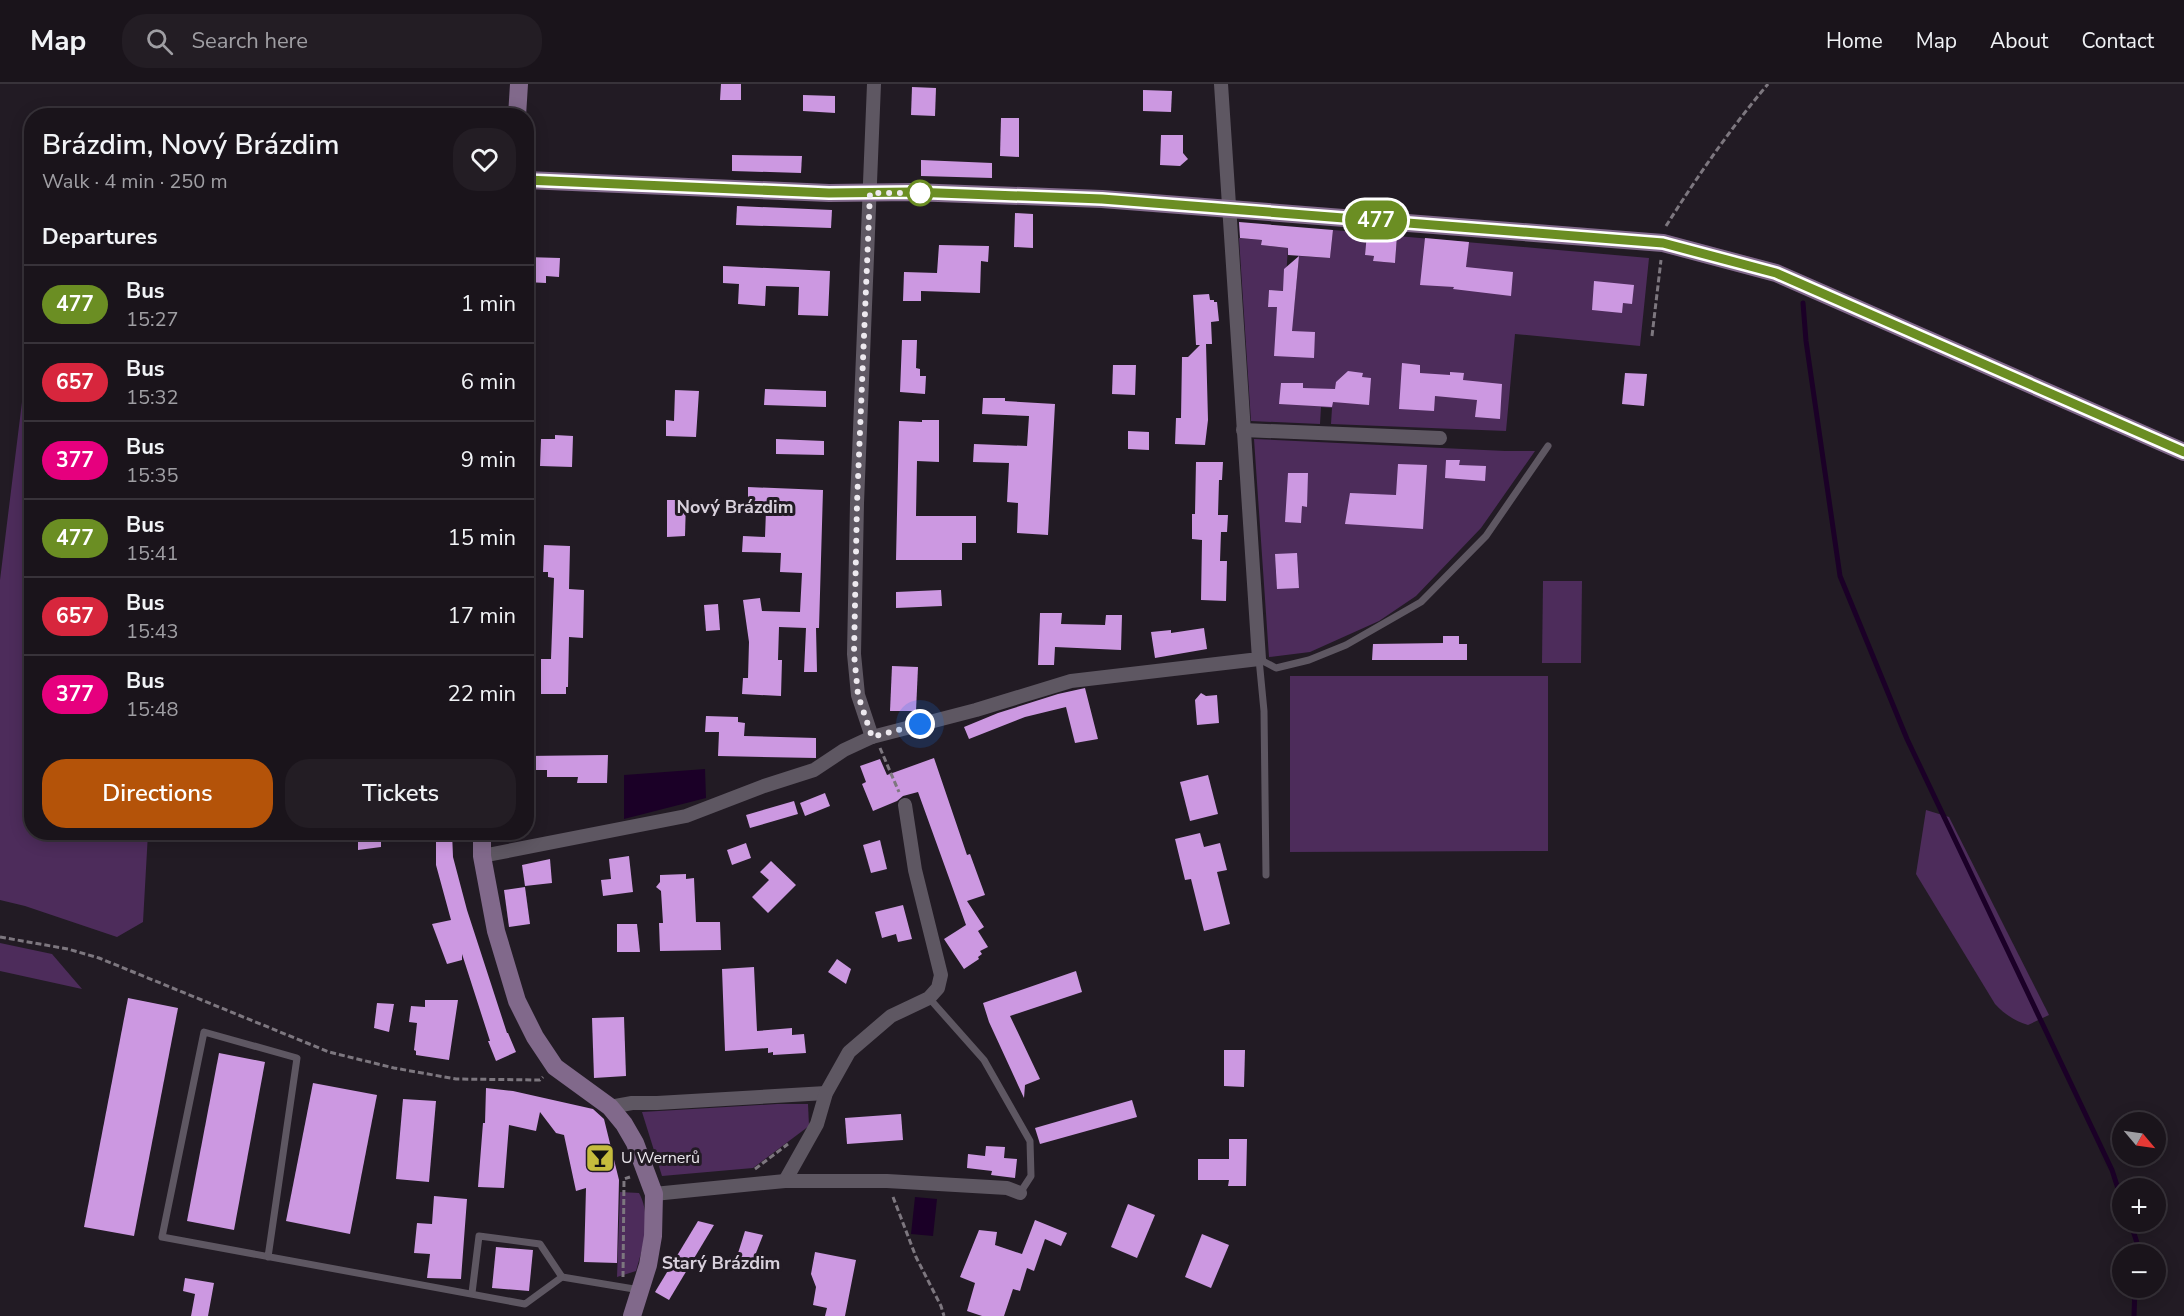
<!DOCTYPE html>
<html lang="en">
<head>
<meta charset="utf-8">
<style>
  :root { --surface:#1a141b; --page:#231d24; --text:#f1f3f6; --muted:#9f9ea3; --line:#38333a; --accent:#b45309 }
  body { margin:0; font-family:"Nunito Sans",sans-serif; background:var(--page); color:var(--text); height:100vh; display:flex; flex-direction:column; font-size:22px; white-space:nowrap }
  * { box-sizing:border-box; margin:0 }
  p { font-size:20px; color:var(--muted) }
  .icon { flex:none; width:33px; height:33px; fill:none; stroke:currentColor; stroke-width:2; stroke-linecap:round; stroke-linejoin:round }
  .map { position:relative; flex:1; overflow:hidden }
  .panel { position:absolute; left:24px; top:24px; width:510px; height:732px; display:flex; flex-direction:column; background:var(--surface); border-radius:24px; box-shadow:0 3px 15px #0003,0 0 0 2px var(--line) }
  .panel>* { flex:none }
  .badge { padding:0 12px; border-radius:20px; font-size:21px; line-height:39px }
  .needle { width:39px; rotate:119deg }
  .buttons { position:absolute; left:2112px; top:1028px; display:grid; gap:12px }
  .buttons a { display:grid; place-items:center; width:54px; height:54px; border-radius:50%; background:var(--surface); box-shadow:0 3px 15px #0003,0 0 0 2px var(--line); font-size:30px }
  .you { position:absolute; width:30px; height:30px; margin:-15px; border:4px solid #fff; border-radius:50%; background:#1a73e8; box-shadow:0 0 0 9px #1a73e833 }
  .map>.badge { position:absolute; translate:-50% -50%; box-shadow:0 0 0 3px #fff }
  h2 { padding:0 18px; font-size:22px; line-height:54px }
  .round { display:grid; place-items:center; flex:none; width:63px; height:63px; border-radius:24px; background:var(--page) }
  .overview { display:flex; align-items:center; justify-content:space-between; height:102px; padding:0 18px }
  h1 { font-size:28px; font-weight:600; line-height:45px }
  .primary-button { display:flex; gap:12px; margin-top:auto; padding:12px 18px }
  .primary-button a { flex:1; height:69px; border-radius:24px; background:var(--accent); color:#fff; font-size:24px; font-weight:600; line-height:69px; text-align:center }
  .primary-button a+a { background:var(--page); color:var(--text) }
  ul { padding:0; list-style:none }
  li { display:flex; align-items:center; gap:18px; height:78px; padding:0 18px; border-top:2px solid var(--line) }
  li div { flex:1 }
  li b { display:block; font-size:22px }
  li em { font-style:normal }
  li .badge { min-width:66px; font-weight:700; text-align:center }
  header { display:flex; align-items:center; gap:36px; box-sizing:border-box; height:84px; padding:0 30px; background:var(--surface); border-bottom:2px solid var(--line) }
  header strong { font-size:28px }
  nav { display:flex; gap:33px; margin-inline-start:auto; font-size:21px }
  .search { width:420px; height:54px; background:var(--page); display:flex; align-items:center; gap:15px; box-sizing:border-box; padding:0 21px; border-radius:24px; color:var(--muted); font-size:22px }
  .map>svg:first-child { display:block }
  .green { fill:#4d2c5b }
  .water { fill:#1b0027 }
  .lines { fill:none; stroke-linecap:round; stroke-linejoin:round }
  .stream { stroke:#1b0027; stroke-width:5 }
  .building { fill:#cc98e1 }
  .path { stroke:#7d777f; stroke-width:3; stroke-dasharray:6 3; stroke-linecap:butt }
  .lane { stroke:#5e5762; stroke-width:7 }
  .street { stroke:#5e5762; stroke-width:14 }
  .secondary { stroke:#81698b; stroke-width:18 }
  .line-casing { stroke:#fff; stroke-width:14 }
  .line { stroke:#6b8e23; stroke-width:9 }
  .walk { stroke:#ede9ef; stroke-width:6; stroke-dasharray:0 10.8 }
  .stop-dot { fill:#fff; stroke:#6b8e23; stroke-width:3 }
  .labels { text-anchor:middle; dominant-baseline:central; stroke-width:6; stroke-linejoin:round; paint-order:stroke }
  .poi-label { font-size:16px; fill:#ede9ef; stroke:#221b24; text-anchor:start }
  .neighbourhood-label { font-size:18px; font-weight:bold; fill:#d8d0dc; stroke:#221b24 }
</style>
</head>
<body>
<header>
<strong>Map</strong>
<div class="search"><svg class="icon" aria-label="search" viewBox="0 0 24 24"><circle cx="10" cy="10" r="6"/><path d="M15 15l6 6"/></svg>Search here</div>
<nav><a>Home</a><a>Map</a><a>About</a><a>Contact</a></nav>
</header>
<div class="map">
<svg width="2184" height="1232" viewBox="0 0 2184 1232">
  <rect width="100%" height="100%" fill="#221b24"/>
  <g class="green">
    <path d="M 1333,146 L 1367,149 L 1365,171 L 1374,172 L 1373,177 L 1395,179 L 1397,152 L 1649,174 L 1640,262 L 1515,250 L 1506,347 L 1331,340 L 1332,324 L 1321,323 L 1320,340 L 1251,337 L 1239,154 L 1262,156 L 1262,161 L 1288,164 L 1285,207 L 1269,206 L 1268,222 L 1294,224 L 1299,172 L 1330,174 Z"/>
    <path d="M 31,245 L 32,748 L 148,749 L 143,838 L 117,853 L 25,822 L 0,816 L 0,496 Z"/>
    <path d="M 1254,355 L 1505,367 L 1535,367 L 1481,444 L 1416,512 L 1379,537 L 1310,568 L 1269,573 Z"/>
    <path d="M 1543,497 L 1582,497 L 1581,579 L 1542,579 Z"/>
    <path d="M 1290,592 L 1548,592 L 1548,767 L 1290,768 Z"/>
    <path d="M 1926,726 L 1949,733 L 2049,931 L 2028,941 C 2015,937 2004,930 1995,920 L 1916,790 Z"/>
    <path d="M 0,859 L 52,870 L 82,905 L 0,887 Z"/>
    <path d="M 777,1020 L 808,1020 L 809,1042 L 753,1084 L 662,1092 L 642,1028 Z"/>
    <path d="M 620,1108 L 639,1109 C 652,1133 643,1163 636,1187 L 617,1193 Z"/>
  </g>
  <g class="water">
    <path d="M 705,685 L 706,714 L 624,735 L 624,691 Z"/>
    <path d="M 915,1113 L 937,1115 L 933,1152 L 911,1150 Z"/>
  </g>
  <g class="lines">
    <g class="stream">
      <path d="M 1803,219 L 1806,257 L 1840,492 L 1907,655 L 2112,1086 L 2122,1117"/>
      <path d="M 2130,1137 L 2138,1162 L 2138,1170"/>
      <path d="M 2134,1232 L 2135,1203"/>
    </g>
  </g>
  <g class="building">
    <path d="M 721,0 L 741,0 L 741,16 L 720,16 Z"/>
    <path d="M 912,3 L 936,4 L 935,32 L 911,31 Z"/>
    <path d="M 1143,6 L 1172,7 L 1171,28 L 1143,27 Z"/>
    <path d="M 803,11 L 835,12 L 835,29 L 803,27 Z"/>
    <path d="M 1001,34 L 1019,34 L 1019,73 L 1000,72 Z"/>
    <path d="M 1161,51 L 1183,51 L 1183,69 L 1188,75 L 1180,82 L 1160,81 Z"/>
    <path d="M 732,71 L 802,72 L 801,89 L 732,87 Z"/>
    <path d="M 921,76 L 992,79 L 992,94 L 921,92 Z"/>
    <path d="M 737,122 L 832,126 L 831,144 L 736,141 Z"/>
    <path d="M 1015,129 L 1033,130 L 1033,164 L 1014,163 Z"/>
    <path d="M 1239,138 L 1333,146 L 1330,174 L 1288,171 L 1288,164 L 1261,161 L 1262,156 L 1240,154 Z"/>
    <path d="M 1367,149 L 1397,152 L 1395,179 L 1373,177 L 1374,172 L 1365,171 Z"/>
    <path d="M 1425,154 L 1469,158 L 1466,183 L 1513,188 L 1511,212 L 1453,205 L 1454,203 L 1420,201 Z"/>
    <path d="M 939,161 L 989,162 L 988,178 L 981,177 L 980,209 L 921,207 L 921,217 L 903,217 L 904,188 L 937,189 Z"/>
    <path d="M 1299,172 L 1292,247 L 1315,248 L 1314,274 L 1274,272 L 1277,223 L 1268,223 L 1269,206 L 1283,207 L 1284,185 Z"/>
    <path d="M 526,173 L 560,174 L 559,193 L 546,192 L 546,199 L 526,198 Z"/>
    <path d="M 723,182 L 830,187 L 828,232 L 798,231 L 799,203 L 766,202 L 765,222 L 738,220 L 739,200 L 723,199 Z"/>
    <path d="M 1594,197 L 1634,201 L 1632,220 L 1623,219 L 1622,229 L 1592,226 Z"/>
    <path d="M 1209,210 L 1210,216 L 1214,216 L 1214,218 L 1217,218 L 1219,237 L 1211,238 L 1212,260 L 1206,260 L 1208,336 L 1205,361 L 1175,360 L 1176,334 L 1181,334 L 1182,273 L 1188,273 L 1200,261 L 1196,261 L 1193,211 Z"/>
    <path d="M 902,256 L 917,256 L 916,284 L 920,285 L 920,292 L 926,292 L 925,310 L 900,308 Z"/>
    <path d="M 1402,279 L 1420,281 L 1420,289 L 1450,291 L 1450,288 L 1464,289 L 1463,296 L 1502,300 L 1500,335 L 1475,333 L 1477,316 L 1435,312 L 1434,327 L 1399,325 Z"/>
    <path d="M 1113,281 L 1136,281 L 1135,311 L 1112,310 Z"/>
    <path d="M 1348,287 L 1363,289 L 1362,293 L 1371,294 L 1369,321 L 1333,318 L 1332,323 L 1279,320 L 1281,299 L 1303,299 L 1303,304 L 1335,305 L 1336,298 Z"/>
    <path d="M 1625,289 L 1647,290 L 1644,322 L 1622,320 Z"/>
    <path d="M 765,305 L 826,307 L 826,323 L 764,321 Z"/>
    <path d="M 675,306 L 699,307 L 696,353 L 666,352 L 666,336 L 674,337 Z"/>
    <path d="M 983,314 L 1005,314 L 1005,317 L 1055,320 L 1048,451 L 1017,449 L 1018,419 L 1007,418 L 1009,379 L 973,378 L 974,360 L 1027,362 L 1029,332 L 982,330 Z"/>
    <path d="M 922,336 L 939,336 L 939,378 L 917,377 L 916,432 L 976,432 L 976,459 L 962,459 L 962,476 L 896,476 L 899,337 L 922,338 Z"/>
    <path d="M 1128,347 L 1149,348 L 1149,366 L 1128,365 Z"/>
    <path d="M 555,351 L 573,352 L 572,383 L 540,382 L 541,355 L 555,355 Z"/>
    <path d="M 776,355 L 824,357 L 824,371 L 776,370 Z"/>
    <path d="M 1446,376 L 1460,376 L 1459,381 L 1486,382 L 1485,397 L 1445,394 Z"/>
    <path d="M 1196,378 L 1223,378 L 1222,396 L 1219,396 L 1218,431 L 1228,431 L 1227,448 L 1221,448 L 1220,477 L 1227,477 L 1226,517 L 1201,516 L 1202,456 L 1192,455 L 1192,430 L 1195,430 Z"/>
    <path d="M 1398,380 L 1427,381 L 1423,445 L 1345,440 L 1350,409 L 1396,411 Z"/>
    <path d="M 1288,389 L 1308,389 L 1307,423 L 1302,422 L 1301,439 L 1285,438 Z"/>
    <path d="M 748,403 L 823,406 L 819,544 L 816,544 L 817,588 L 804,588 L 806,544 L 779,543 L 778,576 L 782,576 L 781,612 L 742,610 L 743,594 L 748,594 L 749,558 L 743,516 L 760,514 L 762,527 L 800,528 L 802,489 L 780,488 L 781,469 L 742,468 L 743,452 L 765,453 L 766,426 L 748,426 Z"/>
    <path d="M 667,416 L 686,416 L 685,452 L 667,453 Z"/>
    <path d="M 544,461 L 570,462 L 569,505 L 584,506 L 583,554 L 569,553 L 568,603 L 566,603 L 566,610 L 541,610 L 541,575 L 551,575 L 554,494 L 548,493 L 548,488 L 543,488 Z"/>
    <path d="M 1297,469 L 1299,504 L 1277,505 L 1275,470 Z"/>
    <path d="M 941,506 L 942,522 L 896,524 L 896,508 Z"/>
    <path d="M 718,520 L 720,546 L 706,547 L 704,521 Z"/>
    <path d="M 1040,529 L 1062,529 L 1061,540 L 1105,541 L 1106,531 L 1122,531 L 1121,566 L 1055,563 L 1054,581 L 1038,581 Z"/>
    <path d="M 1204,544 L 1207,565 L 1155,574 L 1151,548 L 1171,546 L 1171,549 Z"/>
    <path d="M 1443,552 L 1459,552 L 1459,560 L 1467,560 L 1467,576 L 1372,576 L 1373,560 L 1443,559 Z"/>
    <path d="M 892,582 L 918,583 L 916,627 L 890,627 Z"/>
    <path d="M 1085,604 L 1098,655 L 1075,659 L 1066,623 L 1025,633 L 969,655 L 964,643 L 998,629 L 1058,610 Z"/>
    <path d="M 1201,609 L 1206,612 L 1217,611 L 1219,639 L 1197,641 L 1195,616 Z"/>
    <path d="M 706,632 L 738,633 L 738,638 L 745,639 L 744,652 L 816,654 L 816,674 L 718,672 L 719,648 L 705,648 Z"/>
    <path d="M 608,671 L 607,699 L 577,699 L 578,693 L 547,693 L 547,686 L 526,686 L 526,672 Z"/>
    <path d="M 934,674 L 967,771 L 970,770 L 985,811 L 967,817 L 984,843 L 978,847 L 988,863 L 980,867 L 982,870 L 978,873 L 979,875 L 964,885 L 944,855 L 966,841 L 918,708 L 903,712 L 897,717 L 873,727 L 862,700 L 866,698 L 860,682 L 880,675 L 887,691 Z"/>
    <path d="M 1208,691 L 1218,730 L 1190,737 L 1180,698 Z"/>
    <path d="M 825,709 L 830,722 L 805,732 L 800,719 Z"/>
    <path d="M 794,717 L 798,730 L 750,744 L 746,731 Z"/>
    <path d="M 358,748 L 381,748 L 381,763 L 358,766 Z"/>
    <path d="M 436,748 L 452,748 L 453,773 L 467,826 L 507,949 L 508,949 L 516,968 L 496,977 L 488,957 L 490,957 L 462,870 L 462,876 L 447,880 L 432,840 L 451,836 L 436,781 Z"/>
    <path d="M 1200,749 L 1204,763 L 1220,759 L 1227,786 L 1217,788 L 1230,840 L 1204,847 L 1191,795 L 1185,796 L 1175,755 Z"/>
    <path d="M 880,756 L 887,785 L 871,789 L 863,761 Z"/>
    <path d="M 746,759 L 751,774 L 732,781 L 727,766 Z"/>
    <path d="M 629,772 L 633,808 L 603,812 L 601,796 L 611,795 L 609,775 Z"/>
    <path d="M 550,775 L 552,799 L 525,802 L 522,781 Z"/>
    <path d="M 771,777 L 796,801 L 768,829 L 752,813 L 769,796 L 760,788 Z"/>
    <path d="M 686,790 L 686,795 L 694,794 L 696,838 L 720,838 L 721,866 L 660,867 L 659,839 L 663,839 L 661,807 L 656,803 L 660,798 L 660,791 Z"/>
    <path d="M 525,803 L 530,840 L 509,843 L 504,806 Z"/>
    <path d="M 903,821 L 912,855 L 898,858 L 896,850 L 882,854 L 875,828 Z"/>
    <path d="M 617,840 L 637,840 L 640,868 L 617,868 Z"/>
    <path d="M 837,875 L 851,885 L 846,900 L 828,888 Z"/>
    <path d="M 754,883 L 757,947 L 792,944 L 792,951 L 804,950 L 806,969 L 773,971 L 773,968 L 768,969 L 768,964 L 725,967 L 722,885 Z"/>
    <path d="M 1076,887 L 1082,908 L 1010,932 L 1040,995 L 1025,1001 L 1024,1014 L 989,938 L 983,919 Z"/>
    <path d="M 128,914 L 178,924 L 134,1152 L 84,1143 Z"/>
    <path d="M 425,916 L 458,916 L 449,976 L 416,971 L 416,967 L 414,966 L 417,939 L 409,938 L 411,922 L 425,923 Z"/>
    <path d="M 377,919 L 394,920 L 389,948 L 374,944 Z"/>
    <path d="M 624,933 L 626,992 L 594,994 L 592,934 Z"/>
    <path d="M 1224,966 L 1245,966 L 1244,1003 L 1224,1002 Z"/>
    <path d="M 219,969 L 265,978 L 234,1146 L 187,1137 Z"/>
    <path d="M 313,999 L 377,1011 L 350,1150 L 286,1137 Z"/>
    <path d="M 486,1004 L 513,1007 L 593,1025 L 604,1035 L 619,1096 L 617,1179 L 584,1178 L 586,1104 L 576,1107 L 564,1051 L 556,1049 L 540,1028 L 536,1047 L 509,1041 L 504,1104 L 478,1103 L 483,1039 L 485,1039 Z"/>
    <path d="M 403,1015 L 436,1017 L 429,1098 L 396,1095 Z"/>
    <path d="M 1132,1016 L 1137,1033 L 1040,1060 L 1035,1044 Z"/>
    <path d="M 901,1030 L 903,1056 L 847,1060 L 845,1034 Z"/>
    <path d="M 1229,1055 L 1247,1055 L 1246,1102 L 1228,1102 L 1229,1096 L 1198,1096 L 1198,1075 L 1229,1075 Z"/>
    <path d="M 986,1062 L 1005,1063 L 1004,1074 L 1017,1075 L 1015,1094 L 991,1091 L 992,1087 L 967,1084 L 968,1070 L 985,1072 Z"/>
    <path d="M 434,1112 L 467,1115 L 461,1195 L 427,1194 L 430,1170 L 414,1169 L 417,1139 L 432,1140 Z"/>
    <path d="M 1128,1120 L 1155,1131 L 1137,1174 L 1111,1163 Z"/>
    <path d="M 1035,1136 L 1067,1149 L 1061,1162 L 1045,1155 L 1034,1187 L 1027,1184 L 1020,1207 L 1013,1205 L 1004,1232 L 982,1232 L 967,1227 L 975,1199 L 960,1193 L 979,1146 L 997,1148 L 995,1161 L 1022,1170 Z"/>
    <path d="M 698,1137 L 714,1141 L 669,1216 L 655,1208 Z"/>
    <path d="M 745,1147 L 763,1151 L 749,1187 L 734,1182 Z"/>
    <path d="M 1202,1150 L 1229,1161 L 1211,1204 L 1185,1193 Z"/>
    <path d="M 496,1163 L 533,1166 L 529,1207 L 492,1204 Z"/>
    <path d="M 815,1168 L 856,1176 L 845,1232 L 825,1232 L 827,1224 L 813,1221 L 816,1203 L 811,1190 Z"/>
    <path d="M 185,1194 L 214,1199 L 208,1232 L 191,1232 L 195,1210 L 183,1207 Z"/>
  </g>
  <g class="lines">
    <g class="path">
      <path d="M 1666,142 C 1697,93 1730,45 1768,0"/>
      <path d="M 1652,252 L 1661,176"/>
      <path d="M 880,664 L 899,708"/>
      <path d="M 0,853 L 68,865 L 99,874 L 329,968 L 394,984 L 456,995 L 540,996 L 543,993"/>
      <path d="M 755,1085 L 788,1060"/>
      <path d="M 893,1113 L 916,1173 L 941,1222 L 944,1232"/>
      <path d="M 623,1193 L 624,1095 L 630,1093"/>
    </g>
    <g class="lane">
      <path d="M 1266,791 L 1264,627 L 1259,575 L 1276,584 L 1309,576 L 1346,561 L 1421,518 L 1486,452 L 1548,362"/>
      <path d="M 929,914 L 984,976 L 1030,1057 L 1031,1092 L 1020,1109"/>
      <path d="M 268,1173 L 297,974 L 204,948 L 162,1153 L 525,1220 L 562,1193 L 640,1206"/>
      <path d="M 472,1209 L 479,1152 L 540,1160 L 562,1193"/>
    </g>
    <g class="street">
      <path d="M 1243,346 L 1440,354"/>
      <path d="M 872,653 L 858,611 L 854,570 L 857,419 L 874,0"/>
      <path d="M 482,772 L 686,732 L 764,702 L 814,686 L 844,666 L 872,653 L 976,626 L 1071,597 L 1259,575 L 1221,0"/>
      <path d="M 610,1023 L 632,1019 L 657,1019 L 826,1009"/>
      <path d="M 785,1097 L 817,1040 L 826,1009 L 849,968 L 891,932 L 929,914 L 938,904 L 941,891 L 915,786 L 905,721"/>
      <path d="M 654,1110 L 785,1097 L 887,1097 L 1007,1104 L 1020,1109"/>
    </g>
    <g class="secondary">
      <path d="M 517,32 L 519,0"/>
      <path d="M 526,96 L 829,109 L 912,108 L 1102,115 L 1663,159 L 1776,189 L 2184,368"/>
      <path d="M 482,748 L 482,772 L 496,847 L 517,917 L 535,953 L 555,983 L 610,1023 L 624,1040 L 635,1059 L 654,1110 L 653,1152 L 648,1181 L 632,1232"/>
    </g>
  </g>
  <g class="lines">
    <g class="line-casing">
      <path id="line" d="M 526,96 L 829,109 L 912,108 L 1102,115 L 1663,159 L 1776,189 L 2184,368"/>
    </g>
    <use href="#line" class="line"/>
    <path class="walk" d="M 920,640 L 872,653 L 858,611 L 854,570 L 857,419 L 870,109 L 920,109"/>
  </g>
  <defs>
    <g id="bar-square" transform="scale(1.5)"><rect x="-9" y="-9" width="18" height="18" rx="4" fill="#c5bc3d" stroke="#221b24"/><path d="M-6-5H6L.8 .8V4.5H3.5V6h-7V4.5H-.8V.8Z" fill="#111"/></g>
  </defs>
  <g fill-rule="evenodd">
    <use href="#bar-square" x="600" y="1074"/>
  </g>
  <circle class="stop-dot" cx="920" cy="109" r="12"/>
  <g class="labels">
    <g class="poi-label">
      <text x="621" y="1074">U Wernerů</text>
    </g>
    <g class="neighbourhood-label">
      <text x="735" y="423">Nový Brázdim</text>
      <text x="721" y="1179">Starý Brázdim</text>
    </g>
  </g>
</svg>
<div class="buttons">
<a><svg class="needle" viewBox="-14 -14 28 28"><path d="M0-13l5 13h-10z" fill="#e53935"/><path d="M0 13l5-13h-10z" fill="#9f9ea3"/></svg></a>
<a>+</a>
<a>−</a>
</div>
<div class="you" style="left:920px;top:640px"></div>
<b class="badge" style="left:1376px;top:136px;background:#6b8e23;color:#fff">477</b>
<section class="panel">
<div class="overview"><div><h1>Brázdim, Nový Brázdim</h1><p>Walk · 4 min · 250 m</p></div><a class="round"><svg class="icon" aria-label="heart" viewBox="0 0 24 24"><path d="M12 20l-8-8c-3-5 5-10 8-4 3-6 11-1 8 4z"/></svg></a></div>
<h2>Departures</h2>
<ul>
<li><span class="badge" style="background:#6b8e23;color:#fff">477</span><div><b>Bus</b><p>15:27</p></div><em>1 min</em></li>
<li><span class="badge" style="background:#d7263d;color:#fff">657</span><div><b>Bus</b><p>15:32</p></div><em>6 min</em></li>
<li><span class="badge" style="background:#e6007e;color:#fff">377</span><div><b>Bus</b><p>15:35</p></div><em>9 min</em></li>
<li><span class="badge" style="background:#6b8e23;color:#fff">477</span><div><b>Bus</b><p>15:41</p></div><em>15 min</em></li>
<li><span class="badge" style="background:#d7263d;color:#fff">657</span><div><b>Bus</b><p>15:43</p></div><em>17 min</em></li>
<li><span class="badge" style="background:#e6007e;color:#fff">377</span><div><b>Bus</b><p>15:48</p></div><em>22 min</em></li>
</ul>
<div class="primary-button"><a>Directions</a><a>Tickets</a></div>
</section>
</div>
</body>
</html>
